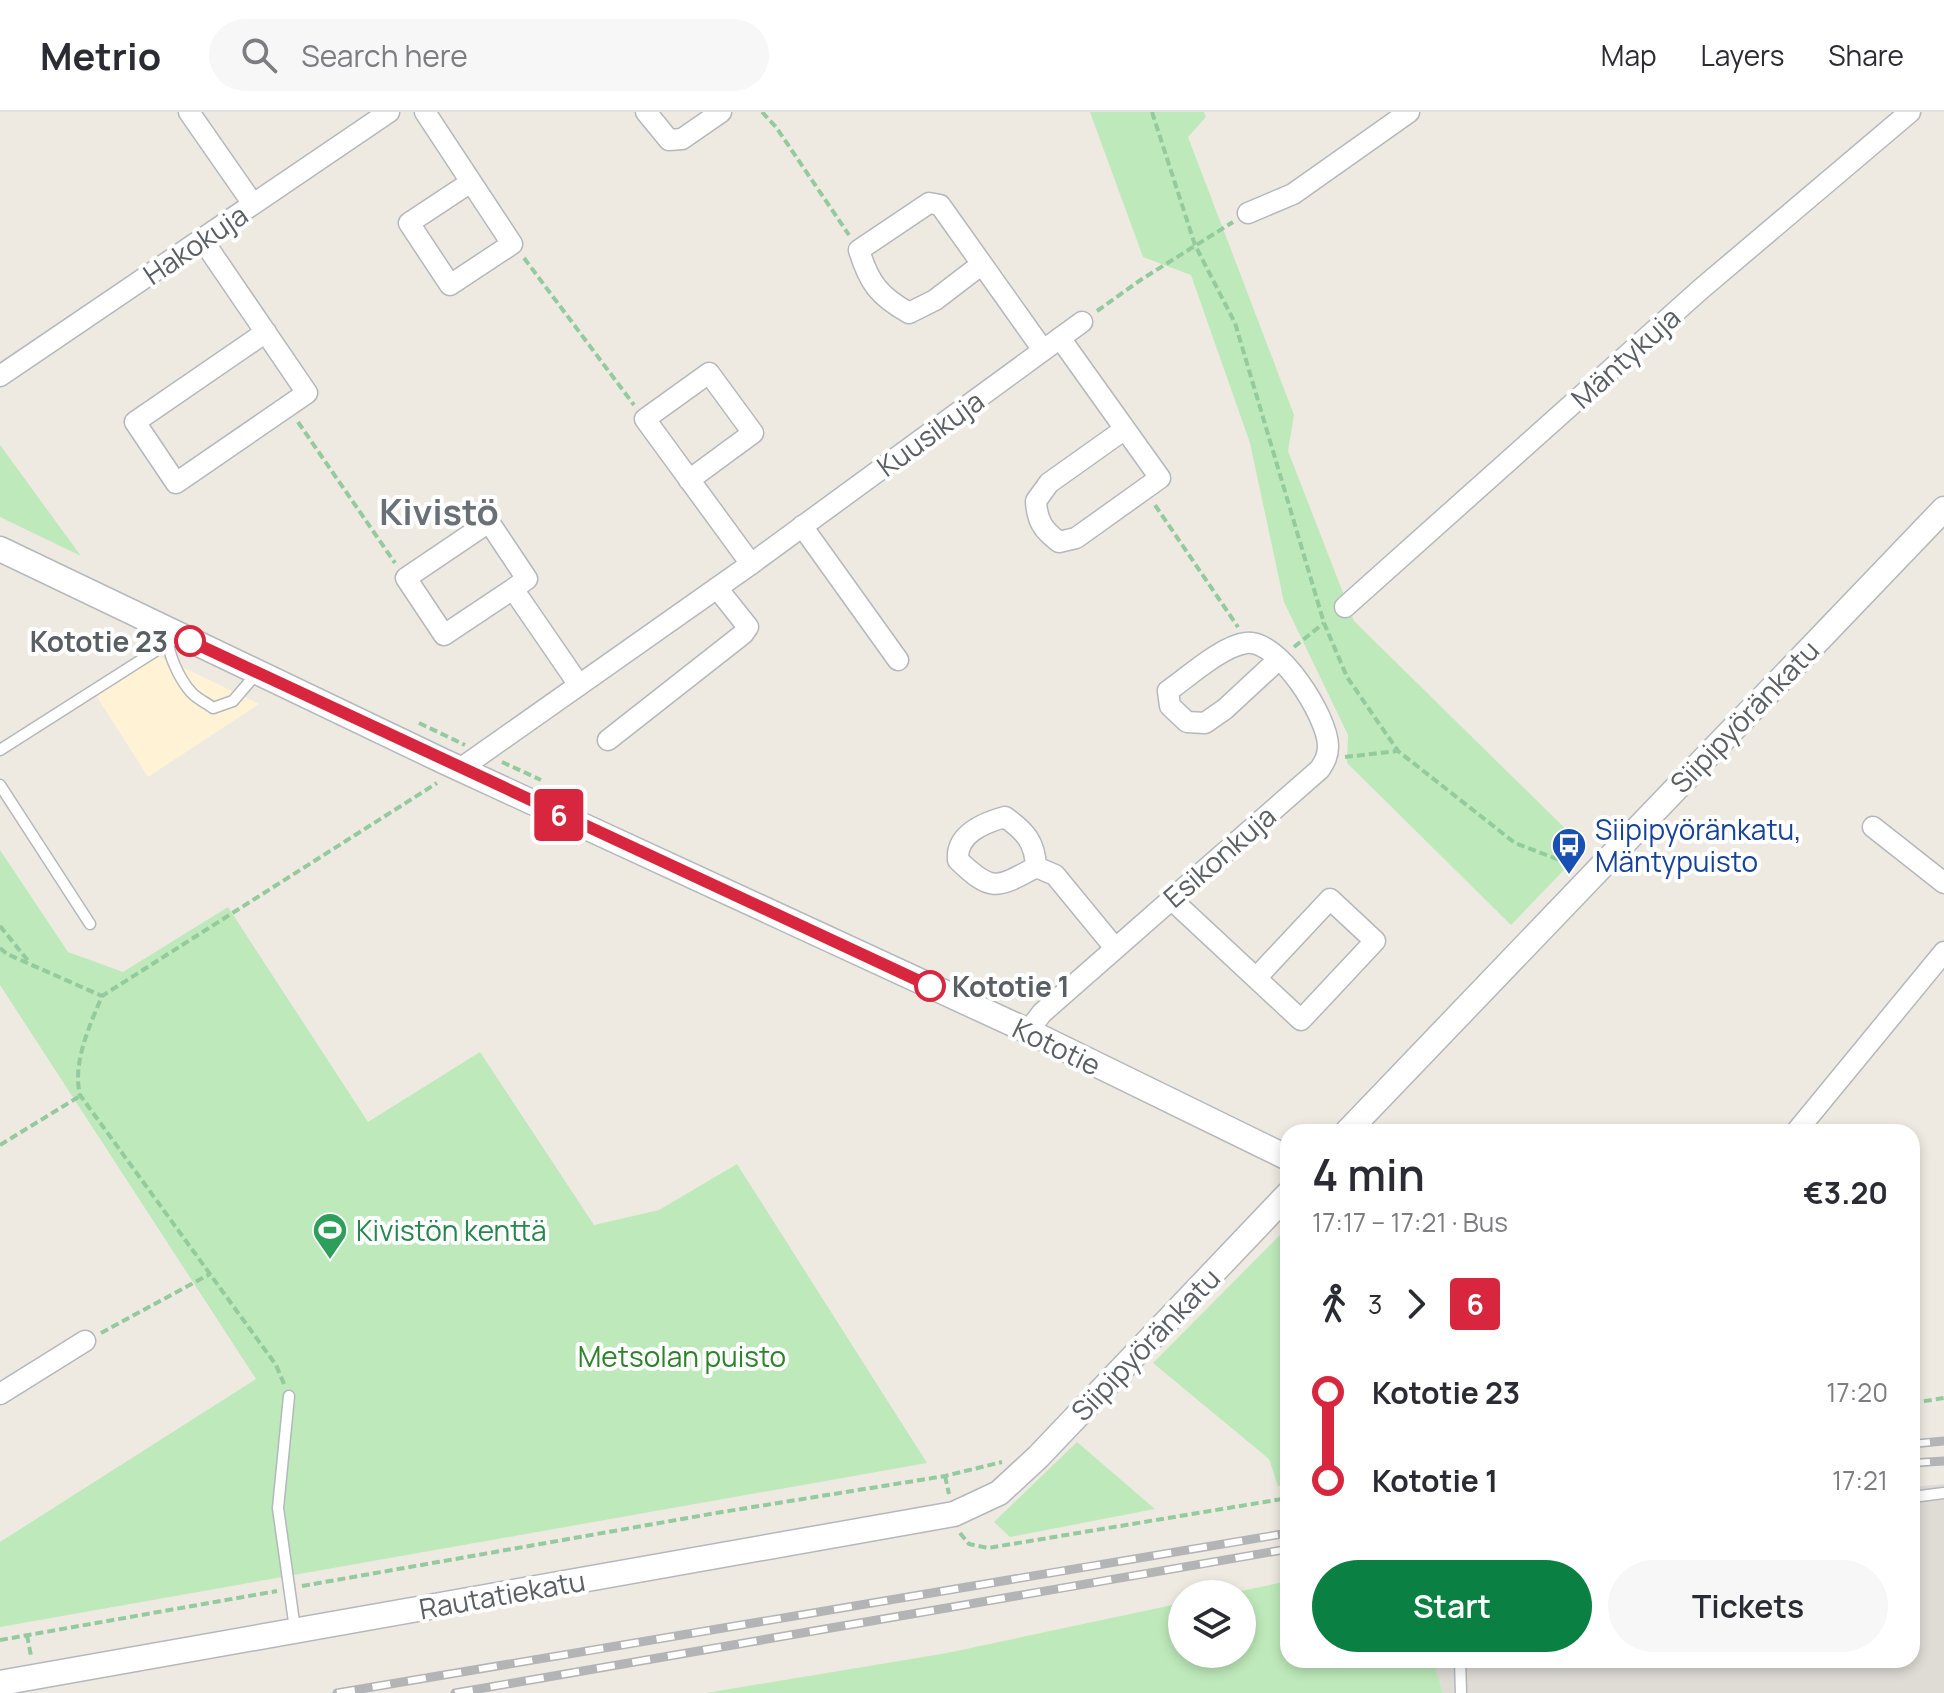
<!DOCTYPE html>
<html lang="en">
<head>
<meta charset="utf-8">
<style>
  :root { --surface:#fff; --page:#f7f7f7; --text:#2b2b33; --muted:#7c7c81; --line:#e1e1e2; --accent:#0b8043 }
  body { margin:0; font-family:Manrope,sans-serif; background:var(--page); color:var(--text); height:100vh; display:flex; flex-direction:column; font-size:30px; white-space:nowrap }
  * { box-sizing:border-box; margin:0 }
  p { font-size:26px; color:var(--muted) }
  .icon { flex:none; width:44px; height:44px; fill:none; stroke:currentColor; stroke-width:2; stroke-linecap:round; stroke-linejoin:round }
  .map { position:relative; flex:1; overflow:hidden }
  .details { position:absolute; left:1280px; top:1012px; width:640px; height:544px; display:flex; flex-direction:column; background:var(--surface); border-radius:24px; box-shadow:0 4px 12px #0003 }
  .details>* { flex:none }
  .badge { padding:0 16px; border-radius:6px; font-size:28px; line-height:52px }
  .buttons { position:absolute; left:1168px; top:1468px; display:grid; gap:16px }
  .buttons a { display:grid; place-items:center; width:88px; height:88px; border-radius:50%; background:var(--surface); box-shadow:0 4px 12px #0003; font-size:40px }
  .map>.badge { position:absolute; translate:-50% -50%; box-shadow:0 0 0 4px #fff }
  .legs { display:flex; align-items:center; gap:12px; height:88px; padding:0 32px; font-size:26px }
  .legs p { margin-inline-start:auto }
  .overview { display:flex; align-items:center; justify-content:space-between; height:136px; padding:0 32px }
  h1 { font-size:44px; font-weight:600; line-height:60px }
  .cta { display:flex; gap:16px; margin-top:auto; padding:16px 32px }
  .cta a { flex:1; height:92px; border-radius:48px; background:var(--accent); color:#fff; font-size:32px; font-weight:600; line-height:92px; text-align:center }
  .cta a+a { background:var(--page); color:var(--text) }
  ul { padding:0 32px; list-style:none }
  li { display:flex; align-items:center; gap:28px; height:88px; font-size:30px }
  li i { display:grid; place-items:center; width:12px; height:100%; margin:0 10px; background:currentColor }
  li i::after { content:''; width:20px; height:20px; margin:-10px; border:6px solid; border-radius:50%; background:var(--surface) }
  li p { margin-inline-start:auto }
  li:first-child i { background:linear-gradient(#0000 50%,currentColor 0) }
  li:last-child i { background:linear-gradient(currentColor 50%,#0000 0) }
  header { display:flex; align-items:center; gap:48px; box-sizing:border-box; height:112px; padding:0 40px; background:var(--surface); border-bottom:2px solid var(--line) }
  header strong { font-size:38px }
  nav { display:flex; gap:44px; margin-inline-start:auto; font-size:28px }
  .search { width:560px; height:72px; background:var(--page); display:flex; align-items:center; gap:20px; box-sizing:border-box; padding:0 28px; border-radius:44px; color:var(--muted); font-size:30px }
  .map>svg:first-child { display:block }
  .commercial { fill:#fff2d5 }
  .industrial { fill:#dfdcd6 }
  .green { fill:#bee9ba }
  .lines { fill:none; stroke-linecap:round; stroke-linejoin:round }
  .service-casing { stroke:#b4b8bd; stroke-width:13 }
  .minor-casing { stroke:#b4b8bd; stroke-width:23 }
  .tertiary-casing { stroke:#b4b8bd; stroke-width:27 }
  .path { stroke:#93ca9e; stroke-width:4; stroke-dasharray:8 4; stroke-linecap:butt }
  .service { stroke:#fff; stroke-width:10 }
  .minor { stroke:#fff; stroke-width:20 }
  .tertiary { stroke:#fff; stroke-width:24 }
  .rail-casing { stroke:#b3b4b5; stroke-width:9 }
  .rail { stroke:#fff; stroke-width:6; stroke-dasharray:18; stroke-linecap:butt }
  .line-1-casing { stroke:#fff; stroke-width:18 }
  .line-1 { stroke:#d7263d; stroke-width:12 }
  .stop-1-dot { fill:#fff; stroke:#d7263d; stroke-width:4 }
  .labels { text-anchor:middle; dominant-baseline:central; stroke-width:8; stroke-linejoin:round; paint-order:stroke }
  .street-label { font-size:28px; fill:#5a5f64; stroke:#fff }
  .stop-label { font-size:28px; font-weight:bold; fill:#5a5f64; stroke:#fff; text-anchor:end }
  .transit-label { font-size:28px; fill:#164399; stroke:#fff; text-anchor:start }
  .leisure-label { font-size:28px; fill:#27864d; stroke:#fff; text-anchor:start }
  .park-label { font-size:28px; fill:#2d822b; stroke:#fff }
  .district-label { font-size:36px; font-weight:bold; fill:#6a7176; stroke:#fff }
</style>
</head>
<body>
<header>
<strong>Metrio</strong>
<div class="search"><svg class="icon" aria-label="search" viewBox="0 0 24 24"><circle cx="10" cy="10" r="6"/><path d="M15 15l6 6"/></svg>Search here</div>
<nav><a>Map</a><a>Layers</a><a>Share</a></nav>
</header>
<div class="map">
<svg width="1944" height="1581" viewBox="0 0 1944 1581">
  <rect width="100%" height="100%" fill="#eeeae1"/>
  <path class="commercial" d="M 147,538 L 259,592 L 148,665 L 90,574 Z"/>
  <path class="industrial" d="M 1944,1372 L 1944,1581 L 1443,1581 L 1433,1548 L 1912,1548 L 1912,1375 Z"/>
  <g class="green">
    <path d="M 1090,0 L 1204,0 L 1206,5 L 1188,25 L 1294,303 L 1288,339 L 1354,509 L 1585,736 L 1511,813 L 1347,651 L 1348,623 L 1284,490 L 1250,331 L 1191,163 L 1143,145 Z"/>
    <path d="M 0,333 L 81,444 L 0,405 Z"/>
    <path d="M 0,738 L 68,840 L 123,860 L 228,795 L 368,1010 L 480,940 L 594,1113 L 659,1098 L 737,1052 L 927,1351 L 0,1515 L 0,1430 L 256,1267 L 0,873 Z"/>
    <path d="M 1288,1115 L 1288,1373 L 1278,1374 L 1269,1347 L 1153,1251 Z"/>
    <path d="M 1077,1330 L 1155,1397 L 1010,1425 L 994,1410 Z"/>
    <path d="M 1288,1469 L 1288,1548 L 1433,1548 L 1443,1581 L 706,1581 L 947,1541 L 1182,1491 L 1182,1542 L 1242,1542 L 1242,1482 L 1227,1482 Z"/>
  </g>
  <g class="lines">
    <g class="service-casing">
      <g id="service">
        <path d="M 168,525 C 167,541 180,568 191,580 C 197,587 207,591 213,596 L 233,589 L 257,561"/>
        <path d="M 0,638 L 168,531"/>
        <path d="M 0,673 L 90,812"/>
        <path d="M 289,1284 L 278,1396 L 295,1517"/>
        <path d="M 1912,1385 L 1944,1381"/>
        <path d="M 1460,1548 L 1461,1581"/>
      </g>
    </g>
    <g class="minor-casing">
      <g id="minor">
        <path d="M 189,0 L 253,92"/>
        <path d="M 425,0 L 512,132 L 450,173 L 409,111 L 471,70"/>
        <path d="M 646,0 L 669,28 L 682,27 L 721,0"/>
        <path d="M 1248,101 L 1293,82 L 1409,0"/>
        <path d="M 202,127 L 307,281 L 176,371 L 135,310 L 266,220"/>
        <path d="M 982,152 L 935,188 L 909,201 C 879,184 869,171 859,138 L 929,91 L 940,93 L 1043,238"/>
        <path d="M 1060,226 L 1160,366 L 1076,426 L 1059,430 C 1043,418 1037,409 1036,389 L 1049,371 L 1125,317"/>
        <path d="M 0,264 L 389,0"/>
        <path d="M 689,368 L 753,321 L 709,261 L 645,307 L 751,452"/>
        <path d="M 802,414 L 898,548"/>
        <path d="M 513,477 L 444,523 L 406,466 L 489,410 L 527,467 L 513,477 L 579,573"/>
        <path d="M 1345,495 L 1701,177 L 1910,0"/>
        <path d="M 608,628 L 743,522 L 748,515 L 717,476"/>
        <path d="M 460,657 L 751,452 L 1082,210"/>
        <path d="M 1873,715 L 1944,771"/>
        <path d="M 1036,755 C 997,776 992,781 958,748 C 956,722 983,711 1005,705 C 1025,719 1035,730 1036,755 L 1055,763 L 1115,836"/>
        <path d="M 1170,786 L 1301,908 L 1375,829 L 1330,787 L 1256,866"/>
        <path d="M 1028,919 L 1042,901 L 1320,657 C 1325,649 1328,644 1328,634 C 1328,605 1278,526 1246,531 C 1222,534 1188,565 1168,579 L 1170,594 L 1187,610 L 1205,611 L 1225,597 L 1279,547"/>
        <path d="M 1796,1020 L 1944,840"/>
        <path d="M 0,1282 L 85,1229"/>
      </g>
    </g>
    <g class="tertiary-casing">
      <g id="tertiary">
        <path d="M 0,437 L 443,649 L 1028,919 L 1288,1046"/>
        <path d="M 1347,1020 L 1944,397"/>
        <path d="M 0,1571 L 954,1402 L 999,1381 L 1038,1345 L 1288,1082"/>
      </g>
    </g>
    <g class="path">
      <path d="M 762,0 L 776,15 L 849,123"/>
      <path d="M 1152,0 L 1195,133 L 1235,211 L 1324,511 L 1347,565 L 1398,639 L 1515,731 L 1575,754"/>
      <path d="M 524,146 L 634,293"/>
      <path d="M 1097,199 L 1142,167 L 1233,110"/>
      <path d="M 298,310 L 395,451"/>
      <path d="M 1155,393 L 1238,515"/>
      <path d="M 1294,535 L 1324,511"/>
      <path d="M 419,611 L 465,633"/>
      <path d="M 1345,645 L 1398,639"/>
      <path d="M 502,650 L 541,668"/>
      <path d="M 0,814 L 29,850"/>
      <path d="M 0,836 L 7,842 L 102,884"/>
      <path d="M 0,1033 L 80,984"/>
      <path d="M 101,1221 L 210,1162"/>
      <path d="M 284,1272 L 276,1253 L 80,983 C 72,951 90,913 102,884 L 437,671"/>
      <path d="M 1912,1291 L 1944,1286"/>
      <path d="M 945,1364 L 949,1382"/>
      <path d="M 960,1421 L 969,1432 L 988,1436 L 1288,1386"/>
      <path d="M 302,1474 L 716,1401 L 945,1364 L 1002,1350"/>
      <path d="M 27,1523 L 31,1544"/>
      <path d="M 0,1528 L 277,1479"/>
    </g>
    <use href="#service" class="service"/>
    <use href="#minor" class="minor"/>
    <use href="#tertiary" class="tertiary"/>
    <g class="rail-casing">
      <g id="rail">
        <path d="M 1912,1332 L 1944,1329"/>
        <path d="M 1912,1351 L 1944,1349"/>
        <path d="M 337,1581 L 1288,1421"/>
        <path d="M 455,1581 L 1288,1437"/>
      </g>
    </g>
    <use href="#rail" class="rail"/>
  </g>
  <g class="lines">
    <g class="line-1-casing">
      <path id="line-1" d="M 190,529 L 930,874"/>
    </g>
    <use href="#line-1" class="line-1"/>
  </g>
  <defs>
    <g id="bus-pin" transform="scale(1.8)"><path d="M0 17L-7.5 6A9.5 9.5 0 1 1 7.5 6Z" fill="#1a4fb4" stroke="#fff"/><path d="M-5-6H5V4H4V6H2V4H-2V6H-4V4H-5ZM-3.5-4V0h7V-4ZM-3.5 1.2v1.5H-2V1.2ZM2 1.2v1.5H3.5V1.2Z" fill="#fff"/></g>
    <g id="stadium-pin" transform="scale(1.8)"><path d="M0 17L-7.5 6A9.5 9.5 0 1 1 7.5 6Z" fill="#2e9e5b" stroke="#fff"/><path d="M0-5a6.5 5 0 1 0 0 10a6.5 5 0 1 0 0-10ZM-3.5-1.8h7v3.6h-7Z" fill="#fff"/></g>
  </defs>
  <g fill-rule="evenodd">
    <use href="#bus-pin" x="1569" y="733"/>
    <use href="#stadium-pin" x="330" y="1118"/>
  </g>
  <g class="stop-1-dot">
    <circle cx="190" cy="529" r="14"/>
    <circle cx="930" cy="874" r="14"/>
  </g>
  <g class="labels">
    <g class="street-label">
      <text transform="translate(195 132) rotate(-34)">Hakokuja</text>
      <text transform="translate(1625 245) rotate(-42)">Mäntykuja</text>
      <text transform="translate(930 321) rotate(-36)">Kuusikuja</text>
      <text transform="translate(1744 604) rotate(-46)">Siipipyöränkatu</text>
      <text transform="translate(1219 744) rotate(-41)">Esikonkuja</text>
      <text transform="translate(1057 934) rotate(26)">Kototie</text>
      <text transform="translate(1145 1232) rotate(-46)">Siipipyöränkatu</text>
      <text transform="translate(502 1482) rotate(-10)">Rautatiekatu</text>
    </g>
    <g class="stop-label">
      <text x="168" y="529">Kototie 23</text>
      <text x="952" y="874" text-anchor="start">Kototie 1</text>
    </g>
    <g class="transit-label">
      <text x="1595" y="717">Siipipyöränkatu,<tspan x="1595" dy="32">Mäntypuisto</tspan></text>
    </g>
    <g class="leisure-label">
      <text x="356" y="1118">Kivistön kenttä</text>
    </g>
    <g class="park-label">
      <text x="682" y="1244">Metsolan puisto</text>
    </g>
    <g class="district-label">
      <text x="439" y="399">Kivistö</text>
    </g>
  </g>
</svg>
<div class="buttons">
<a><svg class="icon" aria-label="layers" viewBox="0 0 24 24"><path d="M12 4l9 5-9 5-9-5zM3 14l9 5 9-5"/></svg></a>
</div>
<b class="badge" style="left:559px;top:703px;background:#d7263d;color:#fff">6</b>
<section class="details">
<div class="overview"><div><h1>4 min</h1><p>17:17 – 17:21 · Bus</p></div><b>€3.20</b></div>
<div class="legs"><svg class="icon" aria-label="walk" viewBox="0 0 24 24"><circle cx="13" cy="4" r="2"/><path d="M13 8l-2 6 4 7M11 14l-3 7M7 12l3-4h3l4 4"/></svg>3<svg class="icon" aria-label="forward" viewBox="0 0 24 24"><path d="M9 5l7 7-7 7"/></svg><b class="badge" style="background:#d7263d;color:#fff">6</b></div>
<ul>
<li><i style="color:#d7263d"></i><b>Kototie 23</b><p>17:20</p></li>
<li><i style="color:#d7263d"></i><b>Kototie 1</b><p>17:21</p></li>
</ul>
<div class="cta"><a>Start</a><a>Tickets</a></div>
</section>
</div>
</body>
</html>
